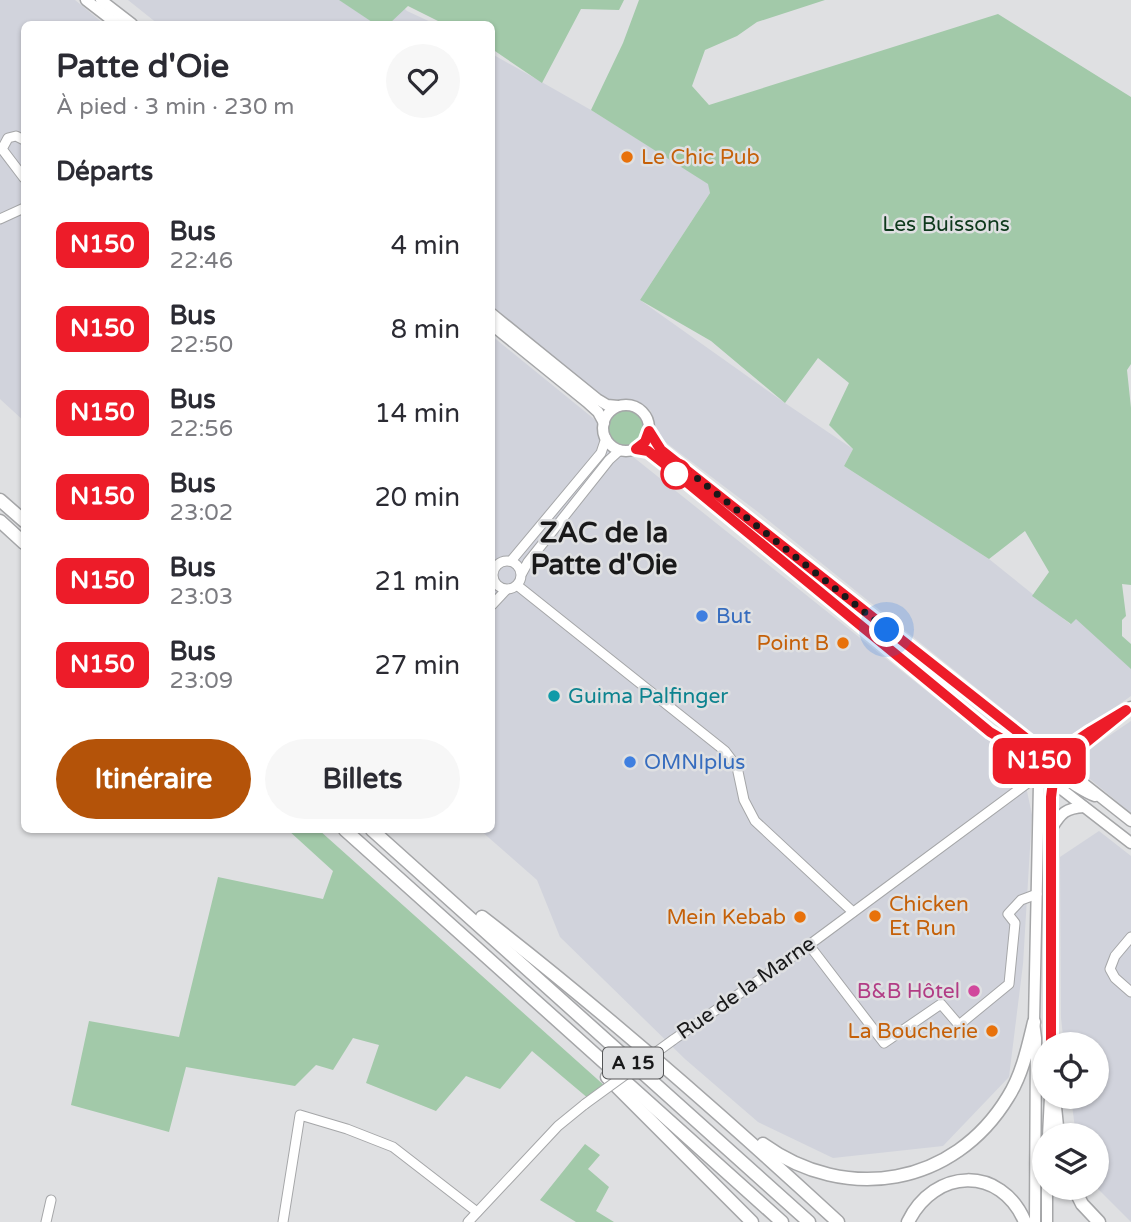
<!DOCTYPE html>
<html lang="fr">
<head>
<meta charset="utf-8">
<style>
  :root { --surface:#fff; --page:#f7f7f7; --text:#2b2b33; --muted:#7c7c81; --accent:#b45309 }
  body { margin:0; font-family:"Varela Round",sans-serif; background:var(--page); color:var(--text); height:100vh; display:flex; flex-direction:column; font-size:26px; white-space:nowrap }
  * { box-sizing:border-box; margin:0 }
  p { font-size:23px; color:var(--muted) }
  .icon { flex:none; width:38px; height:38px; fill:none; stroke:currentColor; stroke-width:2; stroke-linecap:round; stroke-linejoin:round }
  .map { position:relative; flex:1; overflow:hidden }
  .sheet { position:absolute; left:21px; top:21px; width:474px; height:812px; display:flex; flex-direction:column; background:var(--surface); border-radius:10px; box-shadow:0 2px 5px #0004 }
  .sheet>* { flex:none }
  .badge { padding:0 14px; border-radius:10px; font-size:24px; line-height:46px }
  .buttons { position:absolute; left:1032px; top:1032px; display:grid; gap:14px }
  .buttons a { display:grid; place-items:center; width:77px; height:77px; border-radius:50%; background:var(--surface); box-shadow:0 2px 5px #0004; font-size:35px }
  .you { position:absolute; width:35px; height:35px; margin:-18px; border:5px solid #fff; border-radius:50%; background:#1a73e8; box-shadow:0 0 0 10px #1a73e833 }
  .map>.badge { position:absolute; translate:-50% -50%; box-shadow:0 0 0 4px #fff }
  h2 { padding:0 35px; font-size:26px; line-height:63px }
  .round { display:grid; place-items:center; flex:none; width:74px; height:74px; border-radius:37px; background:var(--page) }
  .head { display:flex; align-items:center; justify-content:space-between; height:119px; padding:0 35px }
  h1 { font-size:33px; font-weight:800; line-height:52px }
  .action { display:flex; gap:14px; margin-top:auto; padding:14px 35px }
  .action a { flex:1; height:80px; border-radius:42px; background:var(--accent); color:#fff; font-size:28px; font-weight:800; line-height:80px; text-align:center }
  .action a+a { background:var(--page); color:var(--text) }
  ul { padding:0; list-style:none }
  li { display:flex; align-items:center; gap:21px; height:84px; padding:0 35px }
  li div { flex:1 }
  li b { display:block; font-size:26px }
  li em { font-style:normal }
  li .badge { min-width:77px; font-weight:700; text-align:center }
  .map>svg:first-child { display:block }
  .built { fill:#d1d3dc }
  .green { fill:#a2c9a9 }
  .lines { fill:none; stroke-linecap:round; stroke-linejoin:round }
  .minor-casing { stroke:#a5a6a8; stroke-width:11 }
  .major-casing { stroke:#a5a6a8; stroke-width:13 }
  .highway-casing { stroke:#a5a6a8; stroke-width:15 }
  .minor { stroke:#fff; stroke-width:9 }
  .major { stroke:#fff; stroke-width:10 }
  .highway { stroke:#fff; stroke-width:12 }
  .minor-bridge-casing { stroke:#a5a6a8; stroke-width:11; stroke-linecap:butt }
  .minor-bridge { stroke:#fff; stroke-width:9 }
  .line-casing { stroke:#fff; stroke-width:16 }
  .line { stroke:#ed1c29; stroke-width:10 }
  .walk { stroke:#19191a; stroke-width:7; stroke-dasharray:0 12.6 }
  .food-dot { fill:#e8710a; stroke:#dfe0e2; stroke-width:2.5 }
  .stop-dot { fill:#fff; stroke:#ed1c29; stroke-width:3.5 }
  .shop-dot { fill:#3f7fe0; stroke:#dfe0e2; stroke-width:2.5 }
  .culture-dot { fill:#0f9aa8; stroke:#dfe0e2; stroke-width:2.5 }
  .hotel-dot { fill:#d1479c; stroke:#dfe0e2; stroke-width:2.5 }
  .labels { text-anchor:middle; dominant-baseline:central; stroke-width:5; stroke-linejoin:round; paint-order:stroke }
  .shield { fill:#dfe0e2; stroke:#545556; stroke-width:2 }
  .shield-label { font-size:19px; font-weight:bold; fill:#19191a }
  .food-label { font-size:21px; fill:#c56008; stroke:#dfe0e2; text-anchor:end }
  .park-label { font-size:21px; fill:#0e391c; stroke:#dfe0e2 }
  .shop-label { font-size:21px; fill:#366cbe; stroke:#dfe0e2; text-anchor:start }
  .culture-label { font-size:21px; fill:#0d838f; stroke:#dfe0e2; text-anchor:start }
  .street-label { font-size:21px; fill:#19191a; stroke:#dfe0e2 }
  .hotel-label { font-size:21px; fill:#b23c85; stroke:#dfe0e2; text-anchor:end }
  .district-label { font-size:28px; font-weight:bold; fill:#19191a; stroke:#dfe0e2 }
</style>
</head>
<body>
<div class="map">
<svg width="1131" height="1222" viewBox="0 0 1131 1222">
  <rect width="100%" height="100%" fill="#dfe0e2"/>
  <g class="built">
    <path d="M 0,0 L 75,0 L 104,24 L 24,24 L 24,421 L 0,399 Z"/>
    <path d="M 128,0 L 396,0 L 407,11 L 435,24 L 158,24 Z"/>
    <path d="M 492,54 L 591,110 L 709,184 L 710,193 L 640,300 L 785,403 L 853,449 L 844,466 L 989,559 L 1070,624 L 1080,613 L 1131,667 L 1131,696 L 1066,742 L 1041,740 L 758,512 L 656,435 L 651,411 L 636,400 L 615,401 L 602,397 L 492,307 Z"/>
    <path d="M 492,336 L 599,423 L 601,438 L 608,448 L 622,455 L 632,456 L 1022,767 L 1032,815 L 1023,964 L 1009,1077 L 943,1146 L 833,1158 L 758,1122 L 685,1059 L 560,937 L 537,880 L 480,830 L 492,830 Z"/>
    <path d="M 1131,721 L 1131,813 L 1079,770 L 1078,757 Z"/>
    <path d="M 1099,831 L 1131,856 L 1131,1222 L 1097,1188 L 1097,1136 L 1076,1136 L 1071,1097 L 1097,1097 L 1097,1045 L 1064,1045 L 1061,1018 L 1060,857 Z"/>
  </g>
  <g class="green">
    <path d="M 339,0 L 624,0 L 619,10 L 581,9 L 542,83 L 492,49 L 492,24 L 444,24 L 408,6 L 389,24 L 375,24 Z"/>
    <path d="M 639,0 L 825,0 L 757,22 L 737,36 L 705,50 L 692,86 L 709,105 L 998,14 L 1131,97 L 1131,364 L 1127,370 L 1131,408 L 1131,585 L 1122,584 L 1126,616 L 1122,620 L 1122,636 L 1131,644 L 1131,669 L 1076,619 L 1071,624 L 1032,596 L 1049,572 L 1025,531 L 989,559 L 844,466 L 853,449 L 829,425 L 849,383 L 818,358 L 785,403 L 711,341 L 640,300 L 710,193 L 708,184 L 591,110 L 623,43 Z"/>
    <circle cx="626" cy="428" r="18"/>
    <path d="M 288,830 L 319,830 L 606,1087 L 589,1099 L 532,1051 L 500,1089 L 466,1076 L 436,1111 L 366,1083 L 379,1045 L 353,1038 L 333,1070 L 316,1065 L 295,1086 L 186,1067 L 169,1132 L 71,1105 L 89,1021 L 179,1037 L 218,877 L 323,899 L 333,871 Z"/>
    <path d="M 585,1144 L 600,1155 L 588,1169 L 609,1187 L 596,1211 L 614,1222 L 576,1222 L 540,1200 Z"/>
  </g>
  <g class="lines">
    <g class="minor-casing">
      <g id="minor">
        <path d="M 24,140 L 16,136 L 8,138 L 2,149 L 24,178"/>
        <path d="M 0,219 L 24,208"/>
        <circle cx="507" cy="575" r="14"/>
        <path d="M 511,561 L 601,453 L 606,438"/>
        <path d="M 522,573 L 528,562 L 609,460 L 620,450"/>
        <path d="M 518,586 L 725,751 L 737,767 L 744,800 L 755,821 L 853,912"/>
        <path d="M 492,605 L 506,590"/>
        <path d="M 1131,937 L 1115,956 L 1110,969 L 1115,978 L 1131,992"/>
        <path d="M 809,945 L 884,1043 L 941,1004 L 959,1025 L 1009,984 L 1015,923 L 1008,914 L 1021,900 L 1037,894"/>
        <path d="M 673,1040 L 809,945 L 1041,773"/>
        <path d="M 46,1222 L 51,1200"/>
        <path d="M 283,1222 L 300,1115 L 347,1129 L 393,1147 L 477,1212"/>
        <path d="M 468,1222 L 558,1126 L 585,1104"/>
      </g>
    </g>
    <g class="major-casing">
      <g id="major">
        <path d="M 86,0 L 117,24"/>
        <path d="M 101,0 L 132,24"/>
        <path d="M 492,314 L 597,399 L 607,405 L 618,406"/>
        <path d="M 492,325 L 587,402 L 598,412 L 604,423"/>
        <circle cx="626" cy="428" r="23"/>
        <path d="M 649,431 L 661,450 L 1131,821"/>
        <path d="M 636,449 L 648,451 L 667,466 L 868,629 L 1020,757 L 1131,843"/>
        <path d="M 1011,743 L 1033,758 L 1052,765"/>
        <path d="M 1047,774 C 1065,775 1078,790 1095,796"/>
        <path d="M 1052,828 C 1061,813 1066,808 1084,807"/>
        <path d="M 1051,1045 L 1052,779 L 1059,765 L 1108,726"/>
        <path d="M 1048,1136 L 1050,1097"/>
        <path d="M 1035,1222 L 1036,1038 L 1034,1022 L 1039,784 L 1042,770 L 1049,760 L 1131,707"/>
        <path d="M 1047,1222 L 1047,1188"/>
      </g>
    </g>
    <g class="highway-casing">
      <g id="highway">
        <path d="M 0,500 L 24,521"/>
        <path d="M 0,521 L 24,543"/>
        <path d="M 345,830 L 782,1222"/>
        <path d="M 372,830 L 809,1222"/>
        <path d="M 482,917 C 606,1013 723,1116 838,1222"/>
        <path d="M 607,1077 L 752,1222"/>
        <path d="M 1054,1097 L 1058,1136"/>
        <path d="M 763,1144 C 846,1204 954,1186 1008,1097 C 1022,1075 1028,1047 1034,1022"/>
        <path d="M 1074,1188 L 1082,1204 L 1099,1222"/>
        <path d="M 908,1222 C 934,1168 1001,1165 1025,1222"/>
      </g>
    </g>
    <use href="#minor" class="minor"/>
    <use href="#major" class="major"/>
    <use href="#highway" class="highway"/>
    <g class="minor-bridge-casing">
      <path id="minor-bridge" d="M 585,1104 L 673,1040"/>
    </g>
    <use href="#minor-bridge" class="minor-bridge"/>
  </g>
  <g class="lines">
    <g class="line-casing">
      <path id="line" d="M 1051,1045 L 1051,797 L 1054,774 L 1059,765 L 1045,764 L 990,732 L 667,466 L 648,451 L 636,449 L 645,442 L 649,431 L 661,450 L 1051,758 L 1091,731 L 1126,710 L 1073,753"/>
    </g>
    <use href="#line" class="line"/>
    <path class="walk" d="M 676,474 L 687,470 L 887,630"/>
  </g>
  <g class="food-dot">
    <circle cx="627" cy="157" r="7"/>
    <circle cx="843" cy="643" r="7"/>
    <circle cx="875" cy="916" r="7"/>
    <circle cx="800" cy="917" r="7"/>
    <circle cx="992" cy="1031" r="7"/>
  </g>
  <circle class="stop-dot" cx="676" cy="474" r="14"/>
  <g class="shop-dot">
    <circle cx="702" cy="616" r="7"/>
    <circle cx="630" cy="762" r="7"/>
  </g>
  <circle class="culture-dot" cx="554" cy="696" r="7"/>
  <circle class="hotel-dot" cx="974" cy="991" r="7"/>
  <g class="labels">
    <rect class="shield" x="603" y="1047.5" width="60" height="31" rx="5"/>
    <g class="shield-label">
      <text x="633" y="1063">A 15</text>
    </g>
    <g class="food-label">
      <text x="641" y="157" text-anchor="start">Le Chic Pub</text>
      <text x="829" y="643">Point B</text>
      <text x="889" y="904" text-anchor="start">Chicken<tspan x="889" dy="24">Et Run</tspan></text>
      <text x="786" y="917">Mein Kebab</text>
      <text x="978" y="1031">La Boucherie</text>
    </g>
    <g class="park-label">
      <text x="946" y="224">Les Buissons</text>
    </g>
    <g class="shop-label">
      <text x="716" y="616">But</text>
      <text x="644" y="762">OMNIplus</text>
    </g>
    <g class="culture-label">
      <text x="568" y="696">Guima Palfinger</text>
    </g>
    <g class="street-label">
      <text transform="translate(746 988) rotate(-35)">Rue de la Marne</text>
    </g>
    <g class="hotel-label">
      <text x="960" y="991">B&amp;B Hôtel</text>
    </g>
    <g class="district-label">
      <text x="604" y="533">ZAC de la<tspan x="604" dy="32">Patte d'Oie</tspan></text>
    </g>
  </g>
</svg>
<div class="buttons">
<a><svg class="icon" aria-label="locate" viewBox="0 0 24 24"><circle cx="12" cy="12" r="6"/><path d="M12 2v4M12 18v4M2 12h4M18 12h4"/></svg></a>
<a><svg class="icon" aria-label="layers" viewBox="0 0 24 24"><path d="M12 4l9 5-9 5-9-5zM3 14l9 5 9-5"/></svg></a>
</div>
<div class="you" style="left:887px;top:630px"></div>
<b class="badge" style="left:1039px;top:761px;background:#ed1c29;color:#fff">N150</b>
<section class="sheet">
<div class="head"><div><h1>Patte d'Oie</h1><p>À pied · 3 min · 230 m</p></div><a class="round"><svg class="icon" aria-label="heart" viewBox="0 0 24 24"><path d="M12 20l-8-8c-3-5 5-10 8-4 3-6 11-1 8 4z"/></svg></a></div>
<h2>Départs</h2>
<ul>
<li><span class="badge" style="background:#ed1c29;color:#fff">N150</span><div><b>Bus</b><p>22:46</p></div><em>4 min</em></li>
<li><span class="badge" style="background:#ed1c29;color:#fff">N150</span><div><b>Bus</b><p>22:50</p></div><em>8 min</em></li>
<li><span class="badge" style="background:#ed1c29;color:#fff">N150</span><div><b>Bus</b><p>22:56</p></div><em>14 min</em></li>
<li><span class="badge" style="background:#ed1c29;color:#fff">N150</span><div><b>Bus</b><p>23:02</p></div><em>20 min</em></li>
<li><span class="badge" style="background:#ed1c29;color:#fff">N150</span><div><b>Bus</b><p>23:03</p></div><em>21 min</em></li>
<li><span class="badge" style="background:#ed1c29;color:#fff">N150</span><div><b>Bus</b><p>23:09</p></div><em>27 min</em></li>
</ul>
<div class="action"><a>Itinéraire</a><a>Billets</a></div>
</section>
</div>
</body>
</html>
